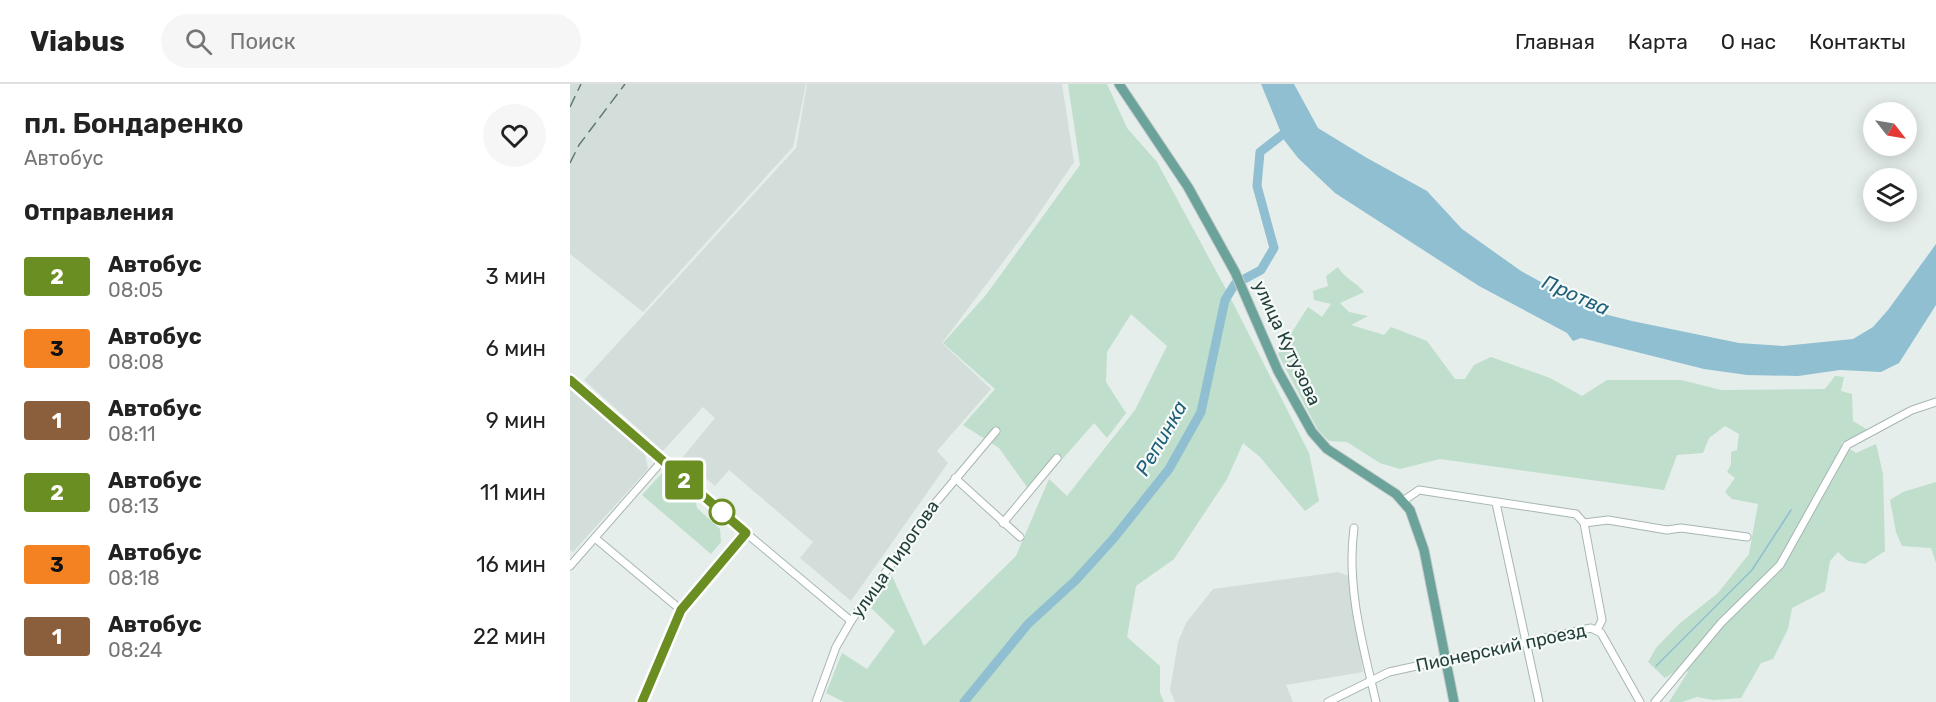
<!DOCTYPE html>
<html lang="ru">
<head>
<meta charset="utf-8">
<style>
  :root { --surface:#fff; --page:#f6f6f6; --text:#222; --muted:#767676; --line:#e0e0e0 }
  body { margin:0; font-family:Rubik,sans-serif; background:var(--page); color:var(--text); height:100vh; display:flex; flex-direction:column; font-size:22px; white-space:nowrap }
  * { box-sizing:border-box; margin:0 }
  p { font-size:20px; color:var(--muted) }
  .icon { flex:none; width:33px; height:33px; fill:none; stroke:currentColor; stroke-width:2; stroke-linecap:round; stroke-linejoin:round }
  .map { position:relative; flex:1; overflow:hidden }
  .drawer { display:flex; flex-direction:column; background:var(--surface); width:570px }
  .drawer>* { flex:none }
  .badge { padding:0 12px; border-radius:4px; font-size:21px; line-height:39px }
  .needle { width:39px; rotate:121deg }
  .buttons { position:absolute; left:1293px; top:18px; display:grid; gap:12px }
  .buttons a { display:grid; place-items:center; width:54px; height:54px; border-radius:50%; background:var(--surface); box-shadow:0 3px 15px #0003; font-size:30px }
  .map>.badge { position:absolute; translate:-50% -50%; box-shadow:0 0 0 3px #fff }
  h2 { padding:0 24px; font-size:22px; line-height:54px }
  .round { display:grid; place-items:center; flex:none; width:63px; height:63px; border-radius:32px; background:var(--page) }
  .summary { display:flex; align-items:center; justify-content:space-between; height:102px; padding:0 24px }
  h1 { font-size:28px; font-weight:600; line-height:45px }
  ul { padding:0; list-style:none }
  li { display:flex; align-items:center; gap:18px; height:72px; padding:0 24px }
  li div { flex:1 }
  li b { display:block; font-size:22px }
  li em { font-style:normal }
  li .badge { min-width:66px; font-weight:700; text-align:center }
  header { display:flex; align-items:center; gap:36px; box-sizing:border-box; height:84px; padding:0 30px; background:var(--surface); border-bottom:2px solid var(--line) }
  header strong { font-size:28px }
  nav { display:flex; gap:33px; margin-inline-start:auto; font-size:21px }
  .search { width:420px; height:54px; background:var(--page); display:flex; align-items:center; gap:15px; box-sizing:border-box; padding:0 21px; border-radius:33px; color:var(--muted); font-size:22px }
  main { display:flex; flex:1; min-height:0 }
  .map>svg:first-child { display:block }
  .built { fill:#d3deda }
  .green { fill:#bfdecb }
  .water { fill:#8fbfd1 }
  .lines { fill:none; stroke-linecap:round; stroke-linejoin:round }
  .stream { stroke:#8fbfd1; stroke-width:1.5 }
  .river { stroke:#8fbfd1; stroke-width:9 }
  .minor-casing { stroke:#a7b6b3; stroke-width:9 }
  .major-casing { stroke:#c2cac8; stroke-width:11 }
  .minor { stroke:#fff; stroke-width:7 }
  .major { stroke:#6ba29a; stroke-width:9 }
  .rail { stroke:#5f7b76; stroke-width:1.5; stroke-dasharray:12 6; stroke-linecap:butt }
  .line-casing { stroke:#fff; stroke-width:14 }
  .line { stroke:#6b8e23; stroke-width:9 }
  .stop-dot { fill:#fff; stroke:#6b8e23; stroke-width:3 }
  .labels { text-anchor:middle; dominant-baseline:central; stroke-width:4.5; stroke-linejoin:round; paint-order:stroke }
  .street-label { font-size:18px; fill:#24403b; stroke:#f6faf8 }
  .water-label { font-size:20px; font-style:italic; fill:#1f617b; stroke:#f6faf8 }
</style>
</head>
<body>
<header>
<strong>Viabus</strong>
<div class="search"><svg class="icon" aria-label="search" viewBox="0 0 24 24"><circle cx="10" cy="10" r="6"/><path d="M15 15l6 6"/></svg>Поиск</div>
<nav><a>Главная</a><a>Карта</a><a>О нас</a><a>Контакты</a></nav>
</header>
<main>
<section class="drawer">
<div class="summary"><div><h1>пл. Бондаренко</h1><p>Автобус</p></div><a class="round"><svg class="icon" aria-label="heart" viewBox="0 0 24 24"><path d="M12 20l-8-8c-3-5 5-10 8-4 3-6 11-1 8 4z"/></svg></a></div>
<h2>Отправления</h2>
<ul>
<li><span class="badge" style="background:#6b8e23;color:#fff">2</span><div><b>Автобус</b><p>08:05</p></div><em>3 мин</em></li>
<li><span class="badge" style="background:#f58220;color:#111">3</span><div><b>Автобус</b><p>08:08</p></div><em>6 мин</em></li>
<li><span class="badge" style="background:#8b5e3c;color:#fff">1</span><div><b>Автобус</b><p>08:11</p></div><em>9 мин</em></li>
<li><span class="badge" style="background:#6b8e23;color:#fff">2</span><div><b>Автобус</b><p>08:13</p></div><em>11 мин</em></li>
<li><span class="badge" style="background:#f58220;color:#111">3</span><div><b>Автобус</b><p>08:18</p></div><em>16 мин</em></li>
<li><span class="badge" style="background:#8b5e3c;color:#fff">1</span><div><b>Автобус</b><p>08:24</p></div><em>22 мин</em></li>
</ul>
</section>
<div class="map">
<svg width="1366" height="618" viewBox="0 0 1366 618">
  <rect width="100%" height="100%" fill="#e5eeeb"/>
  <g class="built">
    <path d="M 0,0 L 236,0 L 223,63 L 73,228 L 0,170 Z"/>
    <path d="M 237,0 L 492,0 L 504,78 L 461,141 L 372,259 L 421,305 L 367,367 L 378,379 L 281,517 L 230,474 L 243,458 L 159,386 L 145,402 L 112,374 L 145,334 L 133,323 L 93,367 L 14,296 L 226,64 Z"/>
    <path d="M 0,305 L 75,370 L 78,385 L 3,468 L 0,466 Z"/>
    <path d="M 768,488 L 779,492 L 793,588 L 716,601 L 723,618 L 605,618 L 600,606 L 608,558 L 616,539 L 643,505 Z"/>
  </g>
  <g class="green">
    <path d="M 498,0 L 537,0 L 557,44 L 587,78 L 658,209 L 739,369 L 749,417 L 735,427 L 690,373 L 673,359 L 657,395 L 604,475 L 566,502 L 557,553 L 590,582 L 590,609 L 594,618 L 274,618 L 256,609 L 272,569 L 297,585 L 325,547 L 301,524 L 322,492 L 354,562 L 446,472 L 479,395 L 497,412 L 565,326 L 597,262 L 561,230 L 537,268 L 536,298 L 556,329 L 537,354 L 524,339 L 462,410 L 429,364 L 393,341 L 425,305 L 373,259 L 416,211 L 510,81 Z"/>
    <path d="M 768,183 C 775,195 785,197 794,208 L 770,219 L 779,228 L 798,232 L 781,241 L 814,251 L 821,243 L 857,257 L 885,295 L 895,295 L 904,281 L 921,273 L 980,294 L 1012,312 L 1037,296 L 1111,296 L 1151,306 L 1255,305 L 1265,292 L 1274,293 L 1271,307 L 1282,310 L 1283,337 L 1298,346 L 1271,359 L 1286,369 L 1306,360 L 1313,390 L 1315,467 L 1295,480 L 1278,477 L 1268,468 L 1260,477 L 1255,507 L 1222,524 L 1218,545 L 1203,575 L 1191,579 L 1171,614 L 1143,616 L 1127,613 L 1112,618 L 1099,618 L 1118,588 L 1113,582 L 1095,594 L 1078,578 L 1086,564 L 1109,540 L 1148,509 L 1179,470 L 1188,420 L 1162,415 L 1155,408 L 1165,394 L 1157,388 L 1161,380 L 1161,368 L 1167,366 L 1169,350 L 1155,342 L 1139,354 L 1133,369 L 1107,371 L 1094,406 L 870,375 L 830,385 L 810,379 L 777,358 L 759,357 L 748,346 L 708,270 L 738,223 L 752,233 L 761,220 L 744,216 L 743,207 L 758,202 L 756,192 Z"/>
    <path d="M 93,388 L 125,414 L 127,424 L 150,445 L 151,458 L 141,470 L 72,411 Z"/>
    <path d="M 1366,398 L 1366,479 L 1361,464 L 1332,462 L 1326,448 L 1320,416 L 1333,408 Z"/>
  </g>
  <path class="water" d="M 691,0 L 724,0 L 748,44 L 797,74 L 857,107 L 892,145 L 951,187 L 1026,228 L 1062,237 L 1169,259 L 1213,262 L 1283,255 L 1303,243 L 1318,226 L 1366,160 L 1366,221 L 1329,279 L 1311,288 L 1270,286 L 1228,292 L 1177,291 L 1134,285 L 1011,254 L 1003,257 L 997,249 L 909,202 L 765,109 L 728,74 L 714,56 Z"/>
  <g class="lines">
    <path class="stream" d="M 1086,582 L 1182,486 L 1221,426"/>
    <path class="river" d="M 394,618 L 458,540 L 506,496 L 544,454 L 599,385 L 631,328 L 655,216 L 665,200 L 691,186 L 704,164 L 687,102 L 690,68 L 721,44"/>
    <g class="minor-casing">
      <g id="minor">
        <path d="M 385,394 L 450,453"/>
        <path d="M 833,417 L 849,406 L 1006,430 L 1014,439 L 1032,536 L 1027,546"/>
        <path d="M 926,419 L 969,618"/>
        <path d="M 433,439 L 487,374"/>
        <path d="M 1014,439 L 1038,436 L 1097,446 L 1111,444 L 1177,453"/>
        <path d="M 784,444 C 776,502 793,562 806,618"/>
        <path d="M 176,449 L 281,537"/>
        <path d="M 25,454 L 111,526"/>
        <path d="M 0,482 L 92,377"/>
        <path d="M 246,618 L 266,563 L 281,537 L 362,423 L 426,347"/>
        <path d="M 758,618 L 819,588 L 1021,544 L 1031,549 L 1070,618"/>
        <path d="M 1085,618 L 1151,539 L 1210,481 L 1277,361 L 1342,326 L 1366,318"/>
      </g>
    </g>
    <g class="major-casing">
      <g id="major">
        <path d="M 549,0 L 618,103 L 665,188 L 708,287 L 742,348 L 757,365 L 826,410 L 840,426 L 854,466 L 884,618"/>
        <path d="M 0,296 L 176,449 L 111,526 L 72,618"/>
      </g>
    </g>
    <use href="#minor" class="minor"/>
    <use href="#major" class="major"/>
    <g class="rail">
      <path d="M 0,23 L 11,0"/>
      <path d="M 0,79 L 9,61 L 55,0"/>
    </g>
  </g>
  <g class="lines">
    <g class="line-casing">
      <path id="line" d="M 0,296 L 176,449 L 111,526 L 72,618"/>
    </g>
    <use href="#line" class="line"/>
  </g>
  <circle class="stop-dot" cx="152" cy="428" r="12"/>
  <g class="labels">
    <g class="street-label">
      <text transform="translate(717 259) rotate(65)">улица Кутузова</text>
      <text transform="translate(325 475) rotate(-55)">улица Пирогова</text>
      <text transform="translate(931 564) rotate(-12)">Пионерский проезд</text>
    </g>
    <g class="water-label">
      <text transform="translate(1006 211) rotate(24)">Протва</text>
      <text transform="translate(591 354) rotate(-60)">Репинка</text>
    </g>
  </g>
</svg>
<div class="buttons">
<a><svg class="needle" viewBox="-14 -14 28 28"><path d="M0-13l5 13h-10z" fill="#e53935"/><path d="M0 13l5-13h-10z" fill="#767676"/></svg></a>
<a><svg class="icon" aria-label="layers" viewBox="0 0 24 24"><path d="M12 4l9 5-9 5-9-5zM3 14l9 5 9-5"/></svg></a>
</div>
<b class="badge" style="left:114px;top:396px;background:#6b8e23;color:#fff">2</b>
</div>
</main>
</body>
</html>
